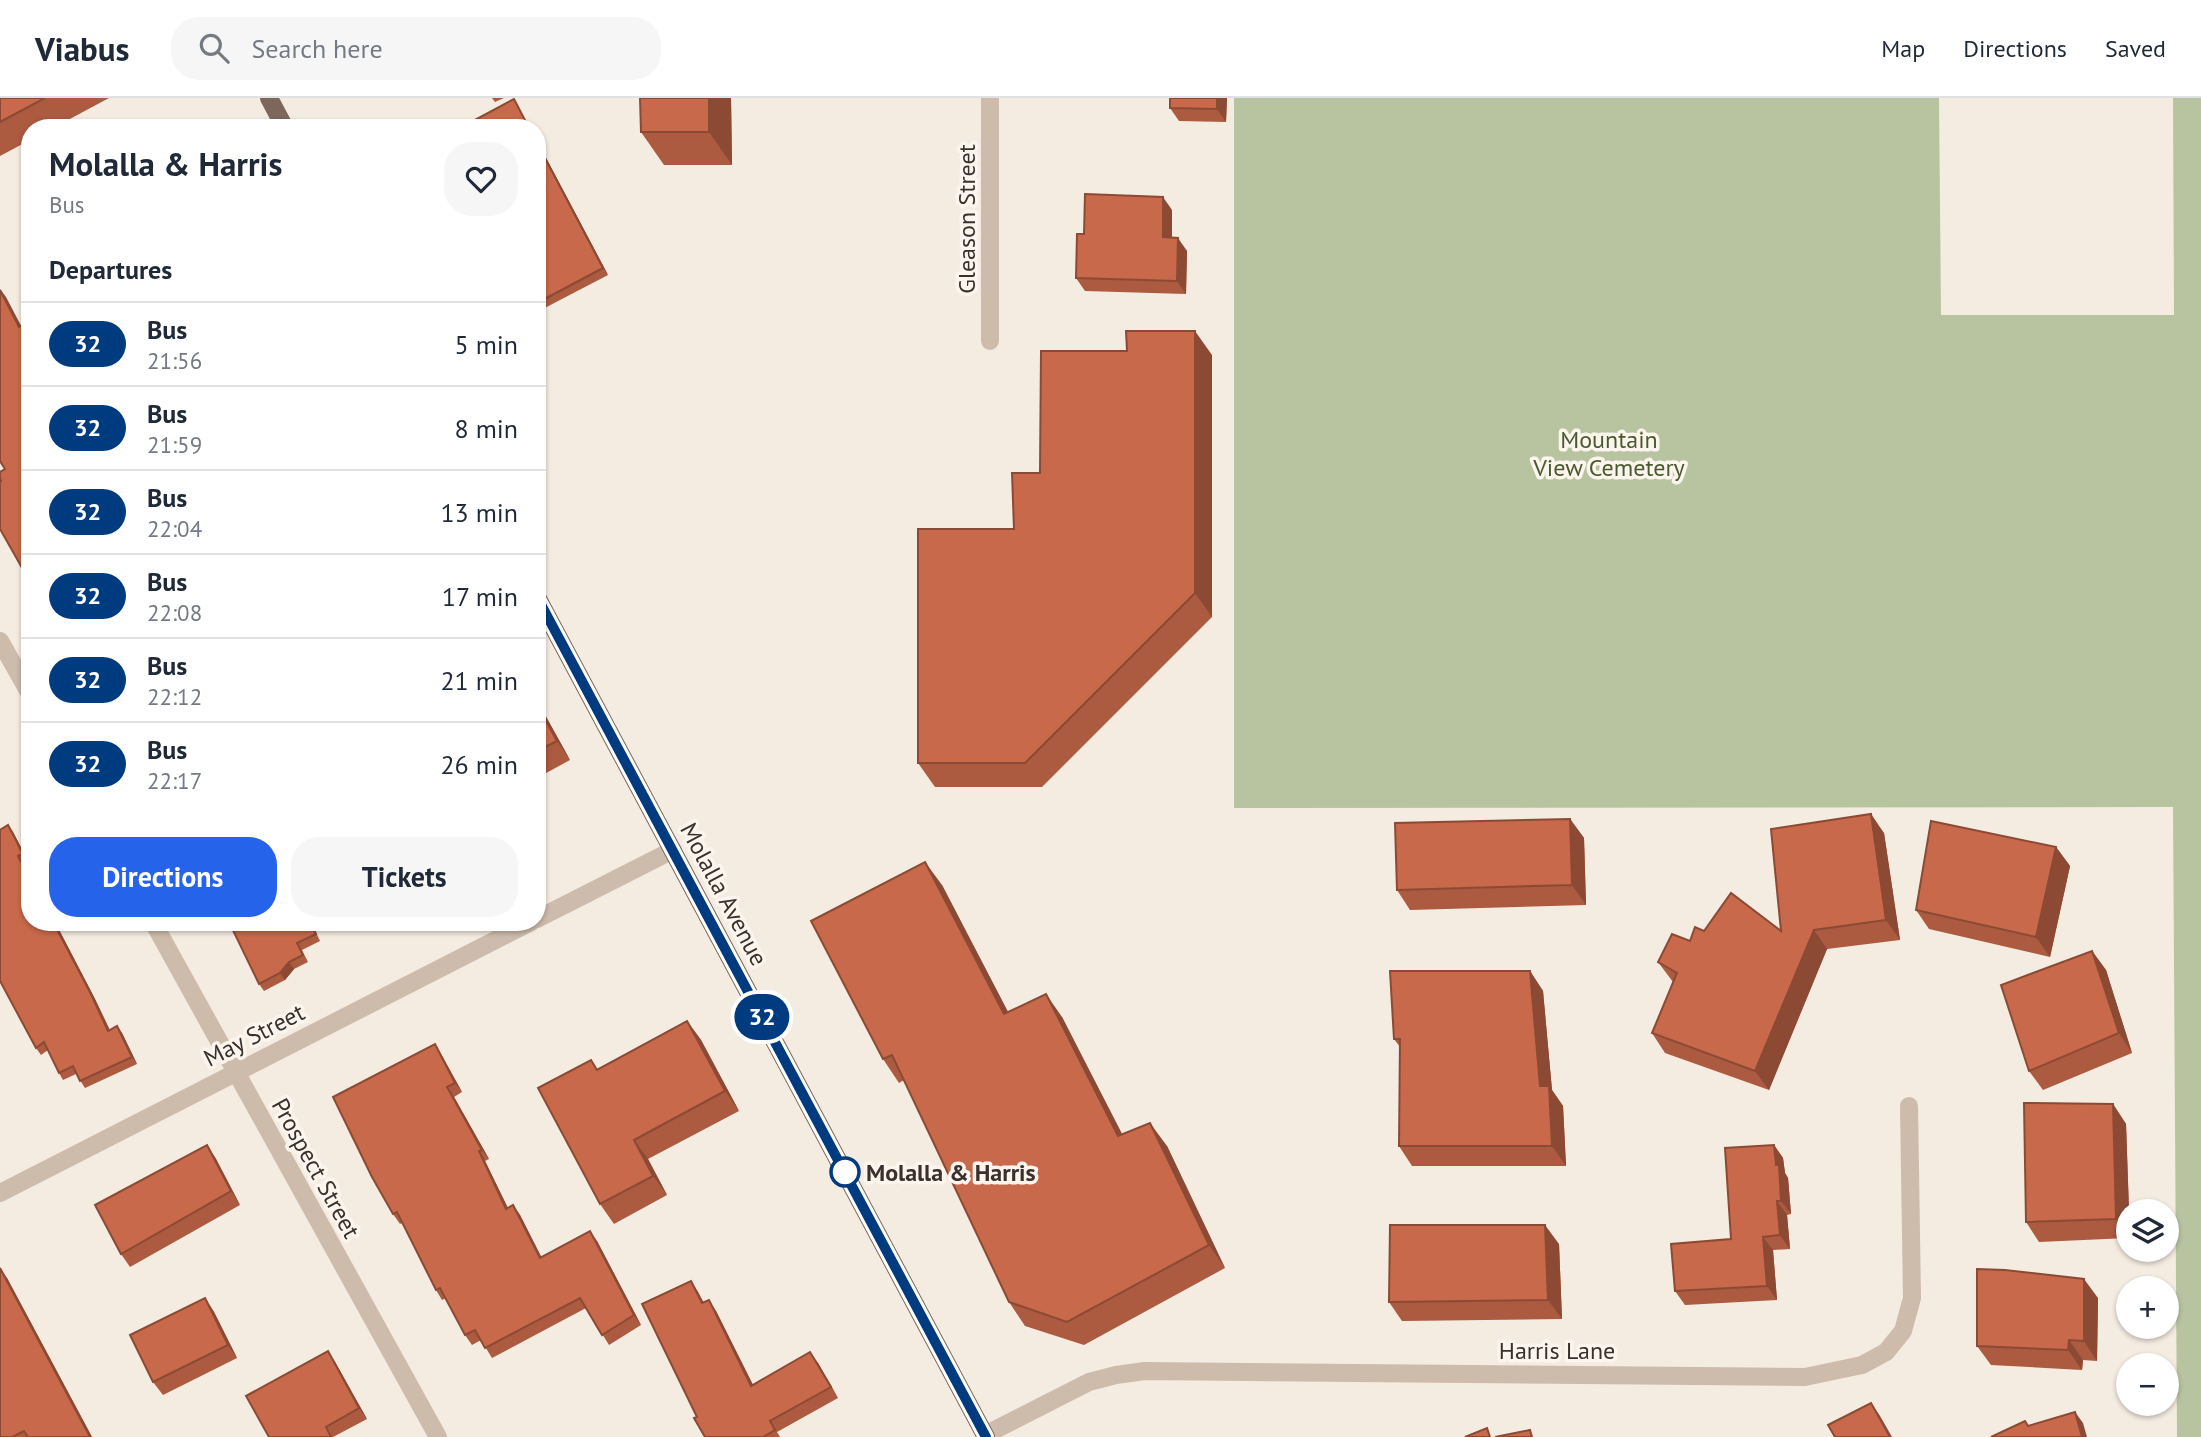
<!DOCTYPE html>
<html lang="en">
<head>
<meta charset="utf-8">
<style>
  :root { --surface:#fff; --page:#f6f6f7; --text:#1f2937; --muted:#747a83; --line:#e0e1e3; --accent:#2563eb }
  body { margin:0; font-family:"PT Sans",sans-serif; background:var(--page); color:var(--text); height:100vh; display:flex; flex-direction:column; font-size:26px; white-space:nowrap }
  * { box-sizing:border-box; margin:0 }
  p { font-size:23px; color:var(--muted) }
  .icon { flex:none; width:38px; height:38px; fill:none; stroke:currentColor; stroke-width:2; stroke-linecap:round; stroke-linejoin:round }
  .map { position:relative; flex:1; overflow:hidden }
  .panel { position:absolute; left:21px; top:21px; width:525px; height:812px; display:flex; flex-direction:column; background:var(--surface); border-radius:28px; box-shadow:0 2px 5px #0004 }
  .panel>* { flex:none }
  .badge { padding:0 14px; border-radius:23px; font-size:24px; line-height:46px }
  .controls { position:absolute; left:2116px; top:1101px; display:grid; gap:14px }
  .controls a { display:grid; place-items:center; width:63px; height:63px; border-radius:50%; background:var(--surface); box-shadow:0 2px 5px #0004; font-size:35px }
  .map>.badge { position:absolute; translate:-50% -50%; box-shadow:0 0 0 4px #fff }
  h2 { padding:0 28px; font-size:26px; line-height:63px }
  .round { display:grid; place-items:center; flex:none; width:74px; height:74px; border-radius:28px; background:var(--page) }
  .overview { display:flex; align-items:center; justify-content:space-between; height:119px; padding:0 28px }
  h1 { font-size:33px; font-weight:800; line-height:52px }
  .button { display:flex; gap:14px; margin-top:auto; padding:14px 28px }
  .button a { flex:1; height:80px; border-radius:28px; background:var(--accent); color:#fff; font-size:28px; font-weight:800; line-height:80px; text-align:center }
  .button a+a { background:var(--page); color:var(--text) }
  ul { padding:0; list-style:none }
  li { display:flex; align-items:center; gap:21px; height:84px; padding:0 28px; border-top:2px solid var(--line) }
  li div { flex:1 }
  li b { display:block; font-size:26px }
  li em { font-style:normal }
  li .badge { min-width:77px; font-weight:700; text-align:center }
  header { display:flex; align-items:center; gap:42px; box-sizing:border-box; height:98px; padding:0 35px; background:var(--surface); border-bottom:2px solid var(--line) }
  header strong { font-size:33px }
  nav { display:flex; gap:38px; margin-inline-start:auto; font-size:24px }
  .search { width:490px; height:63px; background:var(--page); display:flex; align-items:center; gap:18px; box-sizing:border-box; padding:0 24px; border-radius:28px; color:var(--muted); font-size:26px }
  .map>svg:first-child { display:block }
  .green { fill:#b8c4a0 }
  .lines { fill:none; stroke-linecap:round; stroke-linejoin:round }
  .street { stroke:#cdbbac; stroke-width:18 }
  .primary { stroke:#7d675c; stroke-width:18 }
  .wall { fill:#ac5a40 }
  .shaded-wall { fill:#8c4a34 }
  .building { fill:#c8694b; stroke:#8c4a34; stroke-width:2 }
  .line-casing { stroke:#fff; stroke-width:16 }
  .line { stroke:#003b80; stroke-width:10 }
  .stop-dot { fill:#fff; stroke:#003b80; stroke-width:3.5 }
  .labels { text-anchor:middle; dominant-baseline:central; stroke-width:7; stroke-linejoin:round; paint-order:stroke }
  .street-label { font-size:24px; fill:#3b302b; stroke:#fbf5ee }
  .park-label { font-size:24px; fill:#4a5a2e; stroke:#fbf5ee }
  .stop-label { font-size:24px; font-weight:bold; fill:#3b302b; stroke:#fbf5ee; text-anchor:start }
</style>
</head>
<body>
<header>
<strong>Viabus</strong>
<div class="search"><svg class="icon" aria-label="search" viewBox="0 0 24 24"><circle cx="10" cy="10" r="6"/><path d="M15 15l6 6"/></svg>Search here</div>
<nav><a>Map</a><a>Directions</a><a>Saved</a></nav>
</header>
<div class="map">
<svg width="2201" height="1339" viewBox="0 0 2201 1339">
  <rect width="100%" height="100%" fill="#f4ebe1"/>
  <path class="green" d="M 1234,0 L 1939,0 L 1941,217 L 2174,217 L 2173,0 L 2201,0 L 2201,1339 L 2177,1339 L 2173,709 L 1234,710 Z"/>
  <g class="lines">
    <g class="street">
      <path d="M 990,0 L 990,243"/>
      <path d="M 0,543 L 30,596"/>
      <path d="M 537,821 L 673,752"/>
      <path d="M 153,824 L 438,1339"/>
      <path d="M 0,1095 L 531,824"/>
      <path d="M 985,1337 L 1089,1284 L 1116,1277 L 1145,1273 L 1805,1279 L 1862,1267 L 1886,1254 L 1903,1233 L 1912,1200 L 1909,1008"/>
    </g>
    <g class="primary">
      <path d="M 269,0 L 285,30"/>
      <path d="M 537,499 L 986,1339"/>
    </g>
  </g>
  <g class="wall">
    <path d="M 0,0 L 109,0 L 53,30 L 30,30 L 30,42 L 0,58 Z"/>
    <path d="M 492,0 L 504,0 L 495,4 Z"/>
    <path d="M 640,0 L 731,0 L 732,67 L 664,67 L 641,34 Z"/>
    <path d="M 1170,0 L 1227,0 L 1226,24 L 1179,23 L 1170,10 Z"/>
    <path d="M 537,43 L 608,177 L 537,214 Z"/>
    <path d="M 1172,112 L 1172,139 L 1187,153 L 1186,196 L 1085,193 L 1076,180 L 1084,136 Z"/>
    <path d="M 1212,257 L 1212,519 L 1042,689 L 935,689 L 918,665 L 1014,431 L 1040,375 Z"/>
    <path d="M 537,604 L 544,615 L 570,662 L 537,680 Z"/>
    <path d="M 1570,721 L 1584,740 L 1586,807 L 1410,812 L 1397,792 Z"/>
    <path d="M 8,727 L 13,734 L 28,763 L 23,765 L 30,778 L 30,824 L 55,824 L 95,901 L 110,932 L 117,928 L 122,935 L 137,966 L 85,990 L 76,976 L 63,982 L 59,975 L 48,952 L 41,957 L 36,950 Z"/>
    <path d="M 1884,735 L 1900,842 L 1827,851 L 1769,992 L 1665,955 L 1652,935 L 1673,884 L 1658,864 L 1704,833 L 1781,833 Z"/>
    <path d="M 2056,749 L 2070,768 L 2050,859 L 1929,831 L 1916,812 Z"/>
    <path d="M 942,787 L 1008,914 L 1062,919 L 1122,1037 L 1167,1048 L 1225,1170 L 1084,1247 L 1025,1228 L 1009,1204 L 904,982 L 899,985 L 883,961 Z"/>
    <path d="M 229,824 L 311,824 L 320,843 L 302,852 L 308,864 L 294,871 L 285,882 L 264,893 L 259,886 Z"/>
    <path d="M 2092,853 L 2106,872 L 2132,955 L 2043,992 L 2029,973 Z"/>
    <path d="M 1530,873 L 1543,893 L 1552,992 L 1563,1008 L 1566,1068 L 1412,1068 L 1399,1048 L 1400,949 L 1394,941 Z"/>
    <path d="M 687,923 L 701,942 L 739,1013 L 648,1061 L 667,1097 L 614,1126 L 600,1106 L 591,962 L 597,971 Z"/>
    <path d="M 441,956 L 462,994 L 454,999 L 489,1061 L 485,1063 L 508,1110 L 513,1107 L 520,1117 L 541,1159 L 597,1143 L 641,1227 L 609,1247 L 586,1210 L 492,1260 L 481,1242 L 472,1247 L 465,1237 L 446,1200 L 442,1202 L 436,1192 L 402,1125 L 400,1126 L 393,1116 Z"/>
    <path d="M 2113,1006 L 2126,1026 L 2129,1113 L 2128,1140 L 2039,1144 L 2026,1124 Z"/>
    <path d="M 207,1047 L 216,1061 L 240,1107 L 130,1169 L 121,1156 Z"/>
    <path d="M 1774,1047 L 1783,1060 L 1785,1075 L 1788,1080 L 1791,1116 L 1787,1117 L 1790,1151 L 1773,1152 L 1777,1202 L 1685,1207 L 1675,1193 L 1731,1141 Z"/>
    <path d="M 1559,1146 L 1562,1221 L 1402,1223 L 1389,1204 Z"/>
    <path d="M 7,1180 L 92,1339 L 0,1339 Z"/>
    <path d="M 691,1183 L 698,1194 L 704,1205 L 716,1213 L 753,1287 L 818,1265 L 838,1300 L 777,1334 L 780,1339 L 705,1339 L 697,1319 Z"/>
    <path d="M 205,1200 L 214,1214 L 237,1260 L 163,1297 L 153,1284 Z"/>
    <path d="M 2098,1200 L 2097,1263 L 2083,1262 L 2082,1272 L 1991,1267 L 1977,1248 Z"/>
    <path d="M 335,1264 L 367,1321 L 333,1339 L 269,1339 Z"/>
  </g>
  <g class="shaded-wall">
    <path d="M 709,0 L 731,0 L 732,67 L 709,34 Z"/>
    <path d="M 1217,0 L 1227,0 L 1226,24 L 1217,11 Z"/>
    <path d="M 537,43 L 608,177 L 603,170 L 537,45 Z"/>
    <path d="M 1163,99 L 1172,112 L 1172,152 L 1163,139 Z"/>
    <path d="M 1178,140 L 1187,153 L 1186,196 L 1177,183 Z"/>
    <path d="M 0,191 L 6,199 L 28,241 L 19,229 Z"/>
    <path d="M 1195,233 L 1212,257 L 1212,519 L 1195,495 Z"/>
    <path d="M 537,604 L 544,615 L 570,662 L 557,643 L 537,607 Z"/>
    <path d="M 1871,716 L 1884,735 L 1900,842 L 1886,822 Z"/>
    <path d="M 1570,721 L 1584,740 L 1586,807 L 1572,787 Z"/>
    <path d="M 8,727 L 13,734 L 28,763 L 23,756 Z"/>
    <path d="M 2056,749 L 2070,768 L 2050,859 L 2036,839 Z"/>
    <path d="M 925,764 L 942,787 L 1021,939 L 1004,916 Z"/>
    <path d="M 53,824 L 55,824 L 95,901 L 113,940 L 108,933 Z"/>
    <path d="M 1814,832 L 1827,851 L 1769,992 L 1755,973 Z"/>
    <path d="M 2092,853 L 2106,872 L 2132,955 L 2119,935 Z"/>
    <path d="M 289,864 L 294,871 L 285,882 L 280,875 Z"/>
    <path d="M 1530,873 L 1543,893 L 1552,992 L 1563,1008 L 1566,1068 L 1552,1048 L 1540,988 Z"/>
    <path d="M 1046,896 L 1062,919 L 1135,1061 L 1118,1038 Z"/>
    <path d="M 687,923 L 701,942 L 739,1013 L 725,993 Z"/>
    <path d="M 117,928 L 122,935 L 137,966 L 132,959 Z"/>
    <path d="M 435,946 L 441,956 L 462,994 L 455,985 Z"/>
    <path d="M 447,989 L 454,999 L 489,1061 L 482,1052 Z"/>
    <path d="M 2113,1006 L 2126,1026 L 2129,1113 L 2128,1138 L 2116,1121 Z"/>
    <path d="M 1150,1025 L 1167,1048 L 1225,1170 L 1209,1147 Z"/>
    <path d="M 634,1042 L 648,1061 L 667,1097 L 653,1078 Z"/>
    <path d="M 207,1047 L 216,1061 L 240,1107 L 231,1093 Z"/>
    <path d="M 1774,1047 L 1783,1060 L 1785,1075 L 1788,1080 L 1791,1116 L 1781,1103 Z"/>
    <path d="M 479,1053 L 485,1063 L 513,1121 L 506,1111 Z"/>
    <path d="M 1777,1103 L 1787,1117 L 1790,1151 L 1780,1137 Z"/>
    <path d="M 513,1107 L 520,1117 L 547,1170 L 540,1160 Z"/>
    <path d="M 1545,1127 L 1559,1146 L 1562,1221 L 1548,1202 Z"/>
    <path d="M 590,1133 L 597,1143 L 641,1227 L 634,1217 Z"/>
    <path d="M 1763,1139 L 1773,1152 L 1777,1202 L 1767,1188 Z"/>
    <path d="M 0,1170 L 7,1180 L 92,1339 L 90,1339 Z"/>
    <path d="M 2084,1181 L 2098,1200 L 2097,1263 L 2084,1243 Z"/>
    <path d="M 691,1183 L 698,1194 L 709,1216 L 702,1205 Z"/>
    <path d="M 205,1200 L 214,1214 L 237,1260 L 228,1247 Z"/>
    <path d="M 709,1202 L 716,1213 L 759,1299 L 751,1288 Z"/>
    <path d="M 2069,1242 L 2083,1262 L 2082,1272 L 2068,1252 Z"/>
    <path d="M 328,1253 L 335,1264 L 367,1321 L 359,1310 Z"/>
    <path d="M 810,1254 L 818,1265 L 838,1300 L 831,1289 Z"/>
    <path d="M 1871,1305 L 1880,1318 L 1892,1339 L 1890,1339 Z"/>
    <path d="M 2075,1314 L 2083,1325 L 2087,1339 L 2082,1339 Z"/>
  </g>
  <g class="building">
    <path d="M 0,0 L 45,0 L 0,24 Z"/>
    <path d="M 640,0 L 709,0 L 709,34 L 641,34 Z"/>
    <path d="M 1170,0 L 1217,0 L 1217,11 L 1170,10 Z"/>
    <path d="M 514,1 L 529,30 L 460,30 Z"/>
    <path d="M 537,45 L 603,170 L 537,205 Z"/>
    <path d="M 1085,96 L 1163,99 L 1163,139 L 1178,140 L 1177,183 L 1076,180 L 1077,136 L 1084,136 Z"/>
    <path d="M 0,192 L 19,229 L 30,223 L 30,484 L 0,431 L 0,384 L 1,383 L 0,380 L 0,374 L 5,371 L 0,363 Z"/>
    <path d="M 1126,233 L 1195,233 L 1195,495 L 1025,665 L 918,665 L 918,431 L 1014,431 L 1012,375 L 1040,375 L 1041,253 L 1127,253 Z"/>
    <path d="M 537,607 L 557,643 L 537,653 Z"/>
    <path d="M 1871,716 L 1886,822 L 1814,832 L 1755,973 L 1652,935 L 1677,875 L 1658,864 L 1672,836 L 1690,843 L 1695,829 L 1704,833 L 1731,795 L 1781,833 L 1771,731 Z"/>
    <path d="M 1570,721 L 1572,787 L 1397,792 L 1395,725 Z"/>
    <path d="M 1931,723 L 2056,749 L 2036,839 L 1916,812 Z"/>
    <path d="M 8,727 L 23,756 L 18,758 L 30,780 L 30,824 L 53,824 L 90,894 L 108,933 L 117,928 L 132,959 L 80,983 L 73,968 L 59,975 L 44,944 L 36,950 L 0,883 L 0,732 Z"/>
    <path d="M 925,764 L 1004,916 L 1046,896 L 1118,1038 L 1150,1025 L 1209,1147 L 1067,1224 L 1009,1204 L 892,957 L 883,961 L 811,823 Z"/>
    <path d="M 229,824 L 310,824 L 316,836 L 297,845 L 303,857 L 289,864 L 280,875 L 259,886 Z"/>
    <path d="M 2092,853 L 2119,935 L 2029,973 L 2001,887 Z"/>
    <path d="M 1390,873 L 1530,873 L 1540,988 L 1549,988 L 1552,1048 L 1399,1048 L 1400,941 L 1394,941 Z"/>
    <path d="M 687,923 L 725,993 L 634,1042 L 653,1078 L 600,1106 L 538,990 L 591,962 L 597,972 Z"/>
    <path d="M 435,946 L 455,985 L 447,989 L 482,1052 L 479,1053 L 506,1111 L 513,1107 L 540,1160 L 590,1133 L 634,1217 L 602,1237 L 580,1200 L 485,1250 L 475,1232 L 465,1237 L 440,1190 L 436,1192 L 397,1114 L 393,1116 L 372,1079 L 333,999 Z"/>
    <path d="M 2024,1005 L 2113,1006 L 2116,1121 L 2026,1124 Z"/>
    <path d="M 207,1047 L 231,1093 L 121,1156 L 95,1107 Z"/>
    <path d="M 1774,1047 L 1776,1067 L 1779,1067 L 1781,1103 L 1777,1103 L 1780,1137 L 1763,1139 L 1767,1188 L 1675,1193 L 1671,1146 L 1731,1141 L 1725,1050 Z"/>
    <path d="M 1390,1127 L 1545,1127 L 1548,1202 L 1389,1204 Z"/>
    <path d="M 0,1170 L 90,1339 L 28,1339 L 24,1333 L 12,1339 L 0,1339 Z"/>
    <path d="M 1977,1171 L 2005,1172 L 2084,1181 L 2084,1243 L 2069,1242 L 2068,1252 L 1977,1248 Z"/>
    <path d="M 691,1183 L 702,1205 L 709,1202 L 751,1288 L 810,1254 L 831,1289 L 770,1323 L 775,1332 L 763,1339 L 705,1339 L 694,1320 L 697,1319 L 642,1206 Z"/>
    <path d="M 205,1200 L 228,1247 L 153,1284 L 130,1237 Z"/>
    <path d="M 328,1253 L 359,1310 L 326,1329 L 331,1339 L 269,1339 L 246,1298 Z"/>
    <path d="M 1871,1305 L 1890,1339 L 1835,1339 L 1828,1327 Z"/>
    <path d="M 2075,1314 L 2082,1339 L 1991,1339 L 2025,1323 L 2028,1328 Z"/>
    <path d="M 1487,1330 L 1490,1339 L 1465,1339 Z"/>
    <path d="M 1530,1332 L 1532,1339 L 1495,1339 Z"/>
  </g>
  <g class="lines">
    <g class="line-casing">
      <path id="line" d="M 537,499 L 986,1339"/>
    </g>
    <use href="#line" class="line"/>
  </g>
  <circle class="stop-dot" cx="845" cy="1074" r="14"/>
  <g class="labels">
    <g class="street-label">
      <text transform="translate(966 121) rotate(-90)">Gleason Street</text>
      <text transform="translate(724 796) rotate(62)">Molalla Avenue</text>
      <text transform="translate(254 937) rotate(-27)">May Street</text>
      <text transform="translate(316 1070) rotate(61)">Prospect Street</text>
      <text x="1557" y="1252">Harris Lane</text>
    </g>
    <g class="park-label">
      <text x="1609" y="341">Mountain<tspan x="1609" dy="28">View Cemetery</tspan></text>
    </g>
    <g class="stop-label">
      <text x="866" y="1074">Molalla &amp; Harris</text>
    </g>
  </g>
</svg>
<div class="controls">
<a><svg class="icon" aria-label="layers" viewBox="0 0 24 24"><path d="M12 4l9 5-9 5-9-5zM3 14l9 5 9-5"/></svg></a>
<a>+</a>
<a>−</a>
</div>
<b class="badge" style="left:762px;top:919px;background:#003b80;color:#fff">32</b>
<section class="panel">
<div class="overview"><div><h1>Molalla &amp; Harris</h1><p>Bus</p></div><a class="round"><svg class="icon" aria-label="heart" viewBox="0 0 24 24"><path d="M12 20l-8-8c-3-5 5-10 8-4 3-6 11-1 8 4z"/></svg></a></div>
<h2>Departures</h2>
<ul>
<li><span class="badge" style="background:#003b80;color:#fff">32</span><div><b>Bus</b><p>21:56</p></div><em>5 min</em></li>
<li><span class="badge" style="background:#003b80;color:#fff">32</span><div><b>Bus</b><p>21:59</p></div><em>8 min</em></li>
<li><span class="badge" style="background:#003b80;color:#fff">32</span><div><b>Bus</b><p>22:04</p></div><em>13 min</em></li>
<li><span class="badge" style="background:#003b80;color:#fff">32</span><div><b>Bus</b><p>22:08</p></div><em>17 min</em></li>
<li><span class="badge" style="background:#003b80;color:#fff">32</span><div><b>Bus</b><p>22:12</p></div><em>21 min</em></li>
<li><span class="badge" style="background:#003b80;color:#fff">32</span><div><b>Bus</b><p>22:17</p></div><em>26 min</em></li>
</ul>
<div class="button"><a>Directions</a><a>Tickets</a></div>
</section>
</div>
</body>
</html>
